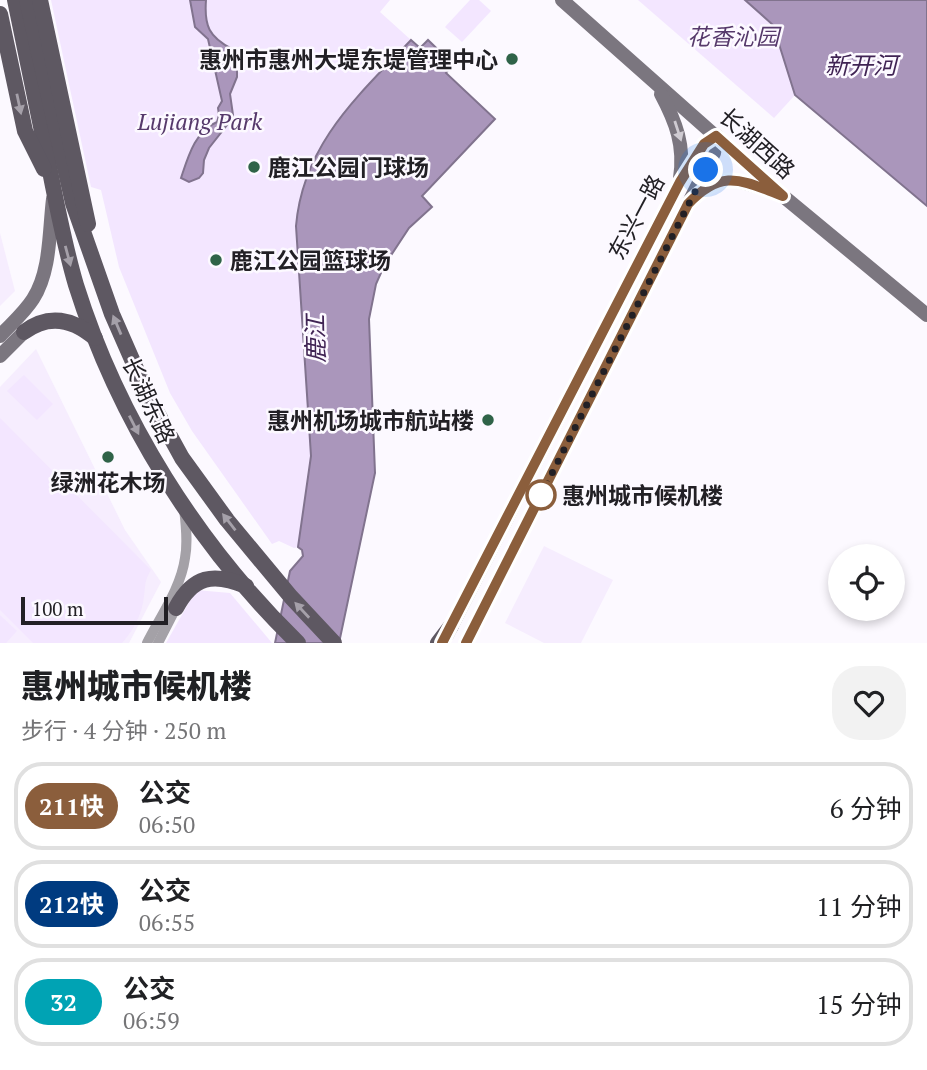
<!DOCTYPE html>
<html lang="zh">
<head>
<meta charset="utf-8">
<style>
  :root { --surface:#fff; --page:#f2f2f2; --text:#202124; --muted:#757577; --line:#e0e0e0 }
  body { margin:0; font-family:"PT Serif","Noto Sans SC",serif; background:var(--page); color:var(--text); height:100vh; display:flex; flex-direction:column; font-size:26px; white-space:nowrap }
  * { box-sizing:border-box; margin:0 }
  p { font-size:23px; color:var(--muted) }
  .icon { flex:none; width:38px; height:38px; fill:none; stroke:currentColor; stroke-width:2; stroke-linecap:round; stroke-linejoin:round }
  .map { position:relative; height:643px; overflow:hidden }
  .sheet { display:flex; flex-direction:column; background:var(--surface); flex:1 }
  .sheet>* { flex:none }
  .badge { padding:0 14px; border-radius:23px; font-size:24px; line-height:46px }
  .tools { position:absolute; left:828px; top:544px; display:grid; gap:14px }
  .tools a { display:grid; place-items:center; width:77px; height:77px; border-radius:50%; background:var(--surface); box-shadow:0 4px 10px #0003; font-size:35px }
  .scale { position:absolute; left:21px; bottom:18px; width:147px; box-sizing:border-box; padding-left:7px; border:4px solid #222025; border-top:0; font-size:19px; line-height:24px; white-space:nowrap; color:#222025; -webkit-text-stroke:5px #fcf9ff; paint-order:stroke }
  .you { position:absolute; width:35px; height:35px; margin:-18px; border:5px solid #fff; border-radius:50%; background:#1a73e8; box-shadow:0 0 0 10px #1a73e833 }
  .map>.badge { position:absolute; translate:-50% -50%; box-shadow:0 0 0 4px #fff }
  .round { display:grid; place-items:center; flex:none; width:74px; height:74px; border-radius:28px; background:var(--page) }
  .headline { display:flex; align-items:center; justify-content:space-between; height:119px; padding:0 21px }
  h1 { font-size:33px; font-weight:800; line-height:52px }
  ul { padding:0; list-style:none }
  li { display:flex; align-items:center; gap:21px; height:88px; margin:0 14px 10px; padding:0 7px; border:4px solid var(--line); border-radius:28px }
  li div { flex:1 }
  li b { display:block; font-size:26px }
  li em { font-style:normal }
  li .badge { min-width:77px; font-weight:700; text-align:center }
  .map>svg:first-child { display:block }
  .built { fill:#f6edfe }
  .green { fill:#f3e6ff }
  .water { fill:#aa96bb; stroke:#81738e; stroke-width:2 }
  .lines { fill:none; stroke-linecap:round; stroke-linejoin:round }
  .street { stroke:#a4a1a7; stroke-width:10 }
  .secondary { stroke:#7b767f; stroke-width:14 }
  .primary { stroke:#5e5862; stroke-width:16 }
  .oneway { fill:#a5a0a9 }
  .oneway2 { fill:#cfcbd2 }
  .line-casing { stroke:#fff; stroke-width:16 }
  .line { stroke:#8b5e3c; stroke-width:10 }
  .walk { stroke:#222025; stroke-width:7; stroke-dasharray:0 12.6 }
  .poi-dot { fill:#2f6348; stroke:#fcf9ff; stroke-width:2.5 }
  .stop-dot { fill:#fff; stroke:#8b5e3c; stroke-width:3.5 }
  .labels { text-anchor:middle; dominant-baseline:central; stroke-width:5; stroke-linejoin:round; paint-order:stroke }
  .park-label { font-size:23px; font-style:italic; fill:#56396b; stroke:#fcf9ff }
  .poi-label { font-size:23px; font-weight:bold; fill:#222025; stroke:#fcf9ff; text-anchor:end }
  .street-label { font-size:23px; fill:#222025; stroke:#fcf9ff }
  .stop-label { font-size:23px; font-weight:bold; fill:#222025; stroke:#fcf9ff; text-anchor:start }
  .water-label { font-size:24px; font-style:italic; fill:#402454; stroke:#fcf9ff }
</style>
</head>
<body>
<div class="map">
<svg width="927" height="643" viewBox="0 0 927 643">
  <rect width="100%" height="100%" fill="#fcf9ff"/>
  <g class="built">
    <path d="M 0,233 L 15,291 L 0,306 Z"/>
    <path d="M 36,349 L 125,530 L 161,582 L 129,643 L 0,643 L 0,387 Z"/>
    <path d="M 544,546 L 613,580 L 581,643 L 544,643 L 505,623 Z"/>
  </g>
  <g class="green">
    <path d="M 51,0 L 390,0 L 380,12 L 411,40 C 358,96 303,144 296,226 L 311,456 L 298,547 L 294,548 L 279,541 L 272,544 L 192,431 L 170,393 L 119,267 L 101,190 L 91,187 Z"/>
    <path d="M 470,0 L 479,0 L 491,11 L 462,42 L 445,27 Z"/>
    <path d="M 638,0 L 745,0 L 773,25 L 795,95 L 774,118 Z"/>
    <path d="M 24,375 L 53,404 L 37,420 L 7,391 Z"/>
    <path d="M 0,418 L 151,570 C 143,583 146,589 143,603 C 140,618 132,632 122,643 L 33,643 L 0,610 Z"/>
    <path d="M 196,590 L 230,593 L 272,643 L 166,643 Z"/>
    <path d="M 0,615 L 17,631 L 6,643 L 0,643 Z"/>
  </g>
  <g class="water">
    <path d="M 190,0 L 206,0 C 204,26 209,37 232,49 L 237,63 L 237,77 L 230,94 L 233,115 L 231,120 L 209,148 L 204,160 L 203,173 L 199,178 L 189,182 L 181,178 C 188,157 195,131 217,122 L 219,115 L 218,108 L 222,101 L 208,39 L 195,27 Z"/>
    <path d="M 745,0 L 927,0 L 927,206 L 795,95 L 773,25 Z"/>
    <path d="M 411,40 L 420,48 L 428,40 L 453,64 L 446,73 L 495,119 L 422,196 L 432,207 L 409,228 L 384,266 L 376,284 L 369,319 L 375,473 L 339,643 L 275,643 L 290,571 L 303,556 L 302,550 L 298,547 L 311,456 L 296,226 C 303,144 358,96 411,40 Z"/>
  </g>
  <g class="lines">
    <g class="street">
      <path d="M 147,643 C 160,617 181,588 185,558 C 188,542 186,525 184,509"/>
      <path d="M 158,643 L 176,608"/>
    </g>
    <g class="secondary">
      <path d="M 562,0 L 783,196 L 927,315"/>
      <path d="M 661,94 C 676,122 685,146 680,178"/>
      <path d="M 694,197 C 720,170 744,182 775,193"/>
      <path d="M 0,336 C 11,324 24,313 33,299 C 51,271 49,231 53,199"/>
      <path d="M 0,356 L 24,332"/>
      <path d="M 447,635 L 680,182 L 704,144 L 717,136"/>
      <path d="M 466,643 L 714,153 L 717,136"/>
    </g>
    <g class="primary">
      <path d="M 15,0 C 25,50 36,100 46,151 C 55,196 63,241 76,285 C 118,419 198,546 298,643"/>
      <path d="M 27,0 L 73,203 L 112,314 L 148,396 L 182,458 L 227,520 L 291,597 L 334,643"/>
      <path d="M 40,0 L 88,224"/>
      <path d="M 0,14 L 25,131 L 44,169"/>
      <path d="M 24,332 C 49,313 73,319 95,338"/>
      <path d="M 176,608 C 193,576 213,572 246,586"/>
      <path d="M 438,643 L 451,626"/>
    </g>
  </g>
  <defs><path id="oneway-solid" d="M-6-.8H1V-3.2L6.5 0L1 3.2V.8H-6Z" transform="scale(1.75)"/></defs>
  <g class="oneway">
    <use href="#oneway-solid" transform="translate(19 104) rotate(78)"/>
    <use href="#oneway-solid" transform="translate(68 256) rotate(75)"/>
    <use href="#oneway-solid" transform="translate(117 325) rotate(-113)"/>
    <use href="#oneway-solid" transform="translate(134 425) rotate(63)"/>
    <use href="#oneway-solid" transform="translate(229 522) rotate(-128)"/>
    <use href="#oneway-solid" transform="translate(302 610) rotate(-133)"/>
  </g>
  <use class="oneway2" href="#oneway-solid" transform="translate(678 131) rotate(72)"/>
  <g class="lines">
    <g class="line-casing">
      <path id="line" d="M 442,643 L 680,182 L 704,144 L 716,136 L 783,196 C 742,181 723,167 688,204 L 466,643"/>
    </g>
    <use href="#line" class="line"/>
    <path class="walk" d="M 541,495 L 706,170"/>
  </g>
  <g class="poi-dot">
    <circle cx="512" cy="59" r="7"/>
    <circle cx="254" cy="167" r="7"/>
    <circle cx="216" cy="260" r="7"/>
    <circle cx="488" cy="420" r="7"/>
    <circle cx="108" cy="457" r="7"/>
  </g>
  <circle class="stop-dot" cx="541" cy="495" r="14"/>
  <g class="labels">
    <g class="park-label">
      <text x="733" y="36">花香沁园</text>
      <text x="200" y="121">Lujiang Park</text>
    </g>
    <g class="poi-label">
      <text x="498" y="59">惠州市惠州大堤东堤管理中心</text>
      <text x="268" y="167" text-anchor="start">鹿江公园门球场</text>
      <text x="230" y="260" text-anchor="start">鹿江公园篮球场</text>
      <text x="474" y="420">惠州机场城市航站楼</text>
      <text x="108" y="482" text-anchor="middle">绿洲花木场</text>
    </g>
    <g class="street-label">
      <text transform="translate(757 143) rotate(42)">长湖西路</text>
      <text transform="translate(636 217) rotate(-62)">东兴一路</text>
      <text transform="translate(149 400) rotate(65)">长湖东路</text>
    </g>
    <g class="stop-label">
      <text x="562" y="495">惠州城市候机楼</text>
    </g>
    <g class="water-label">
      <text x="861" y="65">新开河</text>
      <text transform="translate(315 339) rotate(-91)">鹿江</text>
    </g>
  </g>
</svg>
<div class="tools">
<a><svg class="icon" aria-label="locate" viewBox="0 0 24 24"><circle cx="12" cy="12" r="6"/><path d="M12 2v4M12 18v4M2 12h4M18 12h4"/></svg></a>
</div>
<div class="scale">100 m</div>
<div class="you" style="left:706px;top:170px"></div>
</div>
<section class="sheet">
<div class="headline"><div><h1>惠州城市候机楼</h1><p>步行 · 4 分钟 · 250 m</p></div><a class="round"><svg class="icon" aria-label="heart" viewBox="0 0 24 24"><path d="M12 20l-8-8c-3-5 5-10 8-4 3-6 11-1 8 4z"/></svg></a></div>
<ul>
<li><span class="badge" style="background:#8b5e3c;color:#fff">211快</span><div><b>公交</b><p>06:50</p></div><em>6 分钟</em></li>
<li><span class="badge" style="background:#003b80;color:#fff">212快</span><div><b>公交</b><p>06:55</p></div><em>11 分钟</em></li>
<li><span class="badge" style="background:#00a3b4;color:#fff">32</span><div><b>公交</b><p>06:59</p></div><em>15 分钟</em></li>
</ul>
</section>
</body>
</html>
